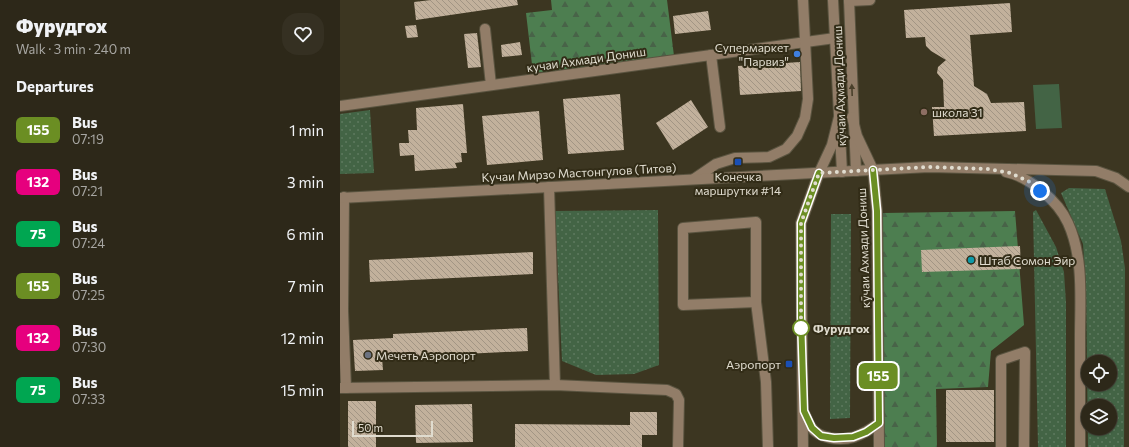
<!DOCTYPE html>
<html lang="en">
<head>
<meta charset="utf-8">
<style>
  :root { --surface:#2d2819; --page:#353022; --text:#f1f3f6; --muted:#a7a6a2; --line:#484438 }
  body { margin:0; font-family:Commissioner,sans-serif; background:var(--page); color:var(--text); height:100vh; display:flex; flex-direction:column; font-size:15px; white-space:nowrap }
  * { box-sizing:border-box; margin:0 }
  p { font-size:13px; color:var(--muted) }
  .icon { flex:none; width:22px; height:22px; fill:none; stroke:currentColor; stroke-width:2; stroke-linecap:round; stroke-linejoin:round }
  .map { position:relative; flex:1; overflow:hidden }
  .details { display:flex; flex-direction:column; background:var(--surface); width:340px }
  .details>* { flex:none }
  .badge { padding:0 8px; border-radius:6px; font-size:14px; line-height:26px }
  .fabs { position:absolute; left:741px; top:355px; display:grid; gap:8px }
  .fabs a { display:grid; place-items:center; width:36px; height:36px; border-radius:50%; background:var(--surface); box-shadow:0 1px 3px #0004,0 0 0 1px var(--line); font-size:20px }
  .scale { position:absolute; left:12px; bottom:10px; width:81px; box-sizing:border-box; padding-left:4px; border:2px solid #e0dccf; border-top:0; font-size:11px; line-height:14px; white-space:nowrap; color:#e0dccf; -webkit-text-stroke:3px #322c17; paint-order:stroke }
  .you { position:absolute; width:20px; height:20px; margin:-10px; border:3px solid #fff; border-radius:50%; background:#1a73e8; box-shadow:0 0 0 6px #1a73e833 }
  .map>.badge { position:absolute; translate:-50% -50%; box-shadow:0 0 0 2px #fff }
  h2 { padding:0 16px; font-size:15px; line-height:36px }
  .round { display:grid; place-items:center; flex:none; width:42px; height:42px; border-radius:16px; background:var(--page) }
  .summary { display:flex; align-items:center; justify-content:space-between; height:68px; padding:0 16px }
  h1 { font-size:19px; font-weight:800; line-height:30px }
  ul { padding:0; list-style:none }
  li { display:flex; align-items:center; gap:12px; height:52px; padding:0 16px }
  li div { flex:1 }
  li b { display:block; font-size:15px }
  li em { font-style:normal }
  li .badge { min-width:44px; font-weight:700; text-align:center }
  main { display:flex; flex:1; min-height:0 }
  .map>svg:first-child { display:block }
  .grass { fill:url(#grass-dots); fill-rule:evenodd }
  .forest { fill:url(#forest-firs) }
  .pitch { fill:#436445 }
  .building { fill:url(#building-back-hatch) }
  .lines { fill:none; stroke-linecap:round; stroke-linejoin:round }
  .minor-casing { stroke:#5a5440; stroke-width:12 }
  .minor { stroke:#927d68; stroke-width:10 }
  .oneway { fill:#4a402b }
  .line-casing { stroke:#fff; stroke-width:9 }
  .line { stroke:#6b8e23; stroke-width:6 }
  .walk { stroke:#e0dccf; stroke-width:4; stroke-dasharray:0 7.2 }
  .shop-dot { fill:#3f7fe0; stroke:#322c17; stroke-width:1.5 }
  .education-dot { fill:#8d6e63; stroke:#322c17; stroke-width:1.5 }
  .transit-dot { fill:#1a4fb4; stroke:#322c17; stroke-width:1.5 }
  .culture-dot { fill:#0f9aa8; stroke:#322c17; stroke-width:1.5 }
  .stop-dot { fill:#fff; stroke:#6b8e23; stroke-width:2 }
  .worship-dot { fill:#6b7280; stroke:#322c17; stroke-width:1.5 }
  .labels { text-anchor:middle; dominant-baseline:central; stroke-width:4; stroke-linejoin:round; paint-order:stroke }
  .poi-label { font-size:12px; fill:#e0dccf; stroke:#322c17; text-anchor:start }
  .street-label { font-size:12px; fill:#e0dccf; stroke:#322c17 }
  .stop-label { font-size:12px; font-weight:bold; fill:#e0dccf; stroke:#322c17; text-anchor:start }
</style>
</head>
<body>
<main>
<section class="details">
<div class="summary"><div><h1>Фурудгох</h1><p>Walk · 3 min · 240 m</p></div><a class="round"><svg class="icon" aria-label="heart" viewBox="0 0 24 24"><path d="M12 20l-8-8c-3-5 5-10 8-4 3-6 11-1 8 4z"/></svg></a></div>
<h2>Departures</h2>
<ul>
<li><span class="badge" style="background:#6b8e23;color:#fff">155</span><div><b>Bus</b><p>07:19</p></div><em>1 min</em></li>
<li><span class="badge" style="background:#e6007e;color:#fff">132</span><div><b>Bus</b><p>07:21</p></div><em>3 min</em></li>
<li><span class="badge" style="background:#00a651;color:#fff">75</span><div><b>Bus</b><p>07:24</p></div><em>6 min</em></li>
<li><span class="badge" style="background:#6b8e23;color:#fff">155</span><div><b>Bus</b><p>07:25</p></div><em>7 min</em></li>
<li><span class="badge" style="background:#e6007e;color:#fff">132</span><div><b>Bus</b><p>07:30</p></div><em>12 min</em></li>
<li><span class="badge" style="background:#00a651;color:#fff">75</span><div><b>Bus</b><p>07:33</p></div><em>15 min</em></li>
</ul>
</section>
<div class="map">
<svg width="789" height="447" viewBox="0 0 789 447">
  <defs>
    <pattern id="grass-dots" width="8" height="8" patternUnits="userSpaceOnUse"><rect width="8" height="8" fill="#436445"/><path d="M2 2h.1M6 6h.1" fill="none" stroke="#5e7a5f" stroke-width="1.8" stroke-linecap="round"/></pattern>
    <pattern id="forest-firs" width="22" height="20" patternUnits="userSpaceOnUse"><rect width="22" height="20" fill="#4d7e50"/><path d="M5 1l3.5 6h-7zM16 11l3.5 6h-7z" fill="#486348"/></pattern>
    <pattern id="building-back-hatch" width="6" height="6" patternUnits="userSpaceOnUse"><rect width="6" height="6" fill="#c2b19c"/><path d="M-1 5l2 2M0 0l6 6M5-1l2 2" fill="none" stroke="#a29584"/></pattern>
  </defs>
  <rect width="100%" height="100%" fill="#3c3621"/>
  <g class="grass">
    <path d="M 30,110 L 34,173 L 0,174 L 0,114 Z"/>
    <path d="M 729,188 L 765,189 L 781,241 L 785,268 L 784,447 L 748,447 L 746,288 L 743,244 L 721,193 ZM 748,362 L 770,362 L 770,384 L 748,384 ZM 748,406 L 770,406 L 770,428 L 748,428 Z"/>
    <path d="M 318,210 L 319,365 L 294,374 L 256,375 L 222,361 L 215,211 Z"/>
    <path d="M 696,210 L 716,247 L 724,272 L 726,303 L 726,447 L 698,447 L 693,212 Z"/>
    <path d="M 491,214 L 511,214 L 510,418 L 490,419 Z"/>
  </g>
  <g class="forest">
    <path d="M 211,0 L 327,0 L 334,56 L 193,73 L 186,13 L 212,10 Z"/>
    <path d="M 675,211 L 684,325 L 651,351 L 648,387 L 596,389 L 597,447 L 544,447 L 543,213 Z"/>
  </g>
  <path class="pitch" d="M 719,84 L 722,128 L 696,129 L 693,85 Z"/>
  <g class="building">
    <path d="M 91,0 L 177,0 L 178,5 L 76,20 L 74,2 Z"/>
    <path d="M 670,3 L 672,32 L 630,35 L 634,86 L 647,94 L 651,103 L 684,102 L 686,131 L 594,136 L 592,107 L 604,107 L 603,80 L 597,73 L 598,67 L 606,60 L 591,51 L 586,46 L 585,37 L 566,38 L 564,10 Z"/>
    <path d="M 368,11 L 371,30 L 335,34 L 333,16 Z"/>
    <path d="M 76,25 L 78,37 L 67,38 L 65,26 Z"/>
    <path d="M 137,33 L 141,67 L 128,68 L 124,34 Z"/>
    <path d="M 180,42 L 182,55 L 162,57 L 161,45 Z"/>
    <path d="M 460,62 L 461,91 L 400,95 L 398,66 Z"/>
    <path d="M 280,94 L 284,150 L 228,154 L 223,99 Z"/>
    <path d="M 351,100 L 368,127 L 333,150 L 316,123 Z"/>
    <path d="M 123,104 L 127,153 L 121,153 L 122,162 L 115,163 L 117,168 L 75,171 L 74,155 L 60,156 L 59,143 L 69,143 L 68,130 L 77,130 L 76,108 Z"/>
    <path d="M 199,111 L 203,160 L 147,165 L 142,116 Z"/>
    <path d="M 680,246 L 681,269 L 582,272 L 581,250 Z"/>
    <path d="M 193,252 L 193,274 L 30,282 L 29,260 Z"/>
    <path d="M 187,328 L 188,351 L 42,358 L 43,370 L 15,371 L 13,340 L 53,338 L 53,334 Z"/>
    <rect x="606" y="390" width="48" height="52"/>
    <rect x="8" y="401" width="28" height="46"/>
    <path d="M 132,404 L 133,442 L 76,443 L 75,405 Z"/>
    <path d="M 290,412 L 317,412 L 317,435 L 302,435 L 302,447 L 175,447 L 175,424 L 290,425 Z"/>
  </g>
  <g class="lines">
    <g class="minor-casing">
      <g id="minor">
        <path d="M 493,0 L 502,172"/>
        <path d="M 509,0 L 516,171"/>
        <path d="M 509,1 L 530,0"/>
        <path d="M 145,29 L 151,85"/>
        <path d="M 371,55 L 380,127"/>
        <path d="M 0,106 L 495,38"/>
        <path d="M 512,117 L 517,136 L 533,170 L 537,211 L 539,447"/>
        <path d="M 666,172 C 690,177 718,201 728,223 C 744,258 740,300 740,337 C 740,374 740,410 740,447"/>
        <path d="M 354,179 L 376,164 L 395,158 L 429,157 L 446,149 L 457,136 L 465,118 L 468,99 L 463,0"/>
        <path d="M 209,187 L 215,385"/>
        <path d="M 4,197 L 3,311 L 6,388"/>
        <path d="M 0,198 L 589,167 L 756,171 L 776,178 L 789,187"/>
        <path d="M 416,302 L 343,305 L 343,228 L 416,222 L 416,302 L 426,382 L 428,447"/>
        <path d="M 0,388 L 215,385 L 327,390 L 336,394 L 339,400 L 338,447"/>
        <path d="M 464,413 C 467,418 468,423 471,427 C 479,439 501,441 514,437 C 523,434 531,429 539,423"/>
        <path d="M 463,447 L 461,223 L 479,173 L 492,145 L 499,117"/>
        <path d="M 661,447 L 661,360 L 685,352 L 684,447"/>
      </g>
    </g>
    <use href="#minor" class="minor"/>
  </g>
  <defs><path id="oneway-solid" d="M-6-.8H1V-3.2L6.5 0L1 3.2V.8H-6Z"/></defs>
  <use class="oneway" href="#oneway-solid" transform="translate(512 90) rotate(-92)"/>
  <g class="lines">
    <g class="line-casing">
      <path id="line" d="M 479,173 L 461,223 L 461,317 L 464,411 L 472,428 L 481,436 L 494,438 L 513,437 L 526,432 L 539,423 L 537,211 L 533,170"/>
    </g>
    <use href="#line" class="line"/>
    <path class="walk" d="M 461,328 L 461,330 L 461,223 L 479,173 L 589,167 L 648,169 L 670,173 L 690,182 L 700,191"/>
  </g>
  <circle class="shop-dot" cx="457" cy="54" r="4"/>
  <circle class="education-dot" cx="584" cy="112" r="4"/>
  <g class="transit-dot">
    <rect x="394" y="158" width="8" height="8" rx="2"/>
    <rect x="445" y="360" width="8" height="8" rx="2"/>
  </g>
  <circle class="culture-dot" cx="631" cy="260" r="4"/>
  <circle class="stop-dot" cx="461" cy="328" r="8"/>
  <circle class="worship-dot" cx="28" cy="355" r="4"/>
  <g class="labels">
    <g class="poi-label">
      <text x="449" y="47" text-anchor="end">Супермаркет<tspan x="449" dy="14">"Парвиз"</tspan></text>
      <text x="592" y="112">школа 31</text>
      <text x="398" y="176" text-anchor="middle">Конечка<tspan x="398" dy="14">маршрутки #14</tspan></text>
      <text x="639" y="260">Штаб Сомон Эйр</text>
      <text x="36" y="355">Мечеть Аэропорт</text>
      <text x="441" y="364" text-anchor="end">Аэропорт</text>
    </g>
    <g class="street-label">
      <text transform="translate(246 59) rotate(-8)">кучаи Ахмади Дониш</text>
      <text transform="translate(499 86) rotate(-92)">кӯчаи Аҳмади Дониш</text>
      <text transform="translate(239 172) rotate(-3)">Кучаи Мирзо Мастонгулов (Титов)</text>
      <text transform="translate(523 248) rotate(-92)">кӯчаи Ахмади Дониш</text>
    </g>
    <g class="stop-label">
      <text x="473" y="328">Фурудгох</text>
    </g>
  </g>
</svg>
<div class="fabs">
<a><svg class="icon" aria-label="locate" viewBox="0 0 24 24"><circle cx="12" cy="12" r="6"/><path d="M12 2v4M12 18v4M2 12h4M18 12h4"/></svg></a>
<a><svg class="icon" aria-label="layers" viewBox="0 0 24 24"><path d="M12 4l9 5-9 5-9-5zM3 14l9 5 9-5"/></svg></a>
</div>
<div class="scale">50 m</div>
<div class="you" style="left:700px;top:191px"></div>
<b class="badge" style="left:538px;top:376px;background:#6b8e23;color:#fff">155</b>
</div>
</main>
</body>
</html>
